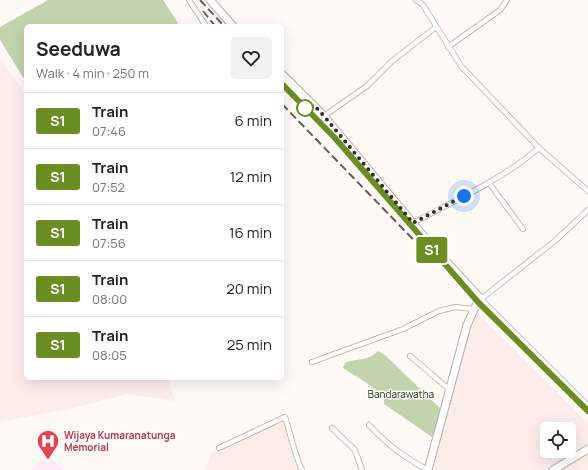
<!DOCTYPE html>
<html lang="en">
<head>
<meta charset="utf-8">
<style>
  :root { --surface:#fff; --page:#f2f2f2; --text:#222; --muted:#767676; --line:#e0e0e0 }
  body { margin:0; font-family:Manrope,sans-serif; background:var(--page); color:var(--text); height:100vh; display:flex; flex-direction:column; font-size:15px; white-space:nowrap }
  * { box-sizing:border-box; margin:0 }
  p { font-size:13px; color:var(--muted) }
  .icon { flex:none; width:22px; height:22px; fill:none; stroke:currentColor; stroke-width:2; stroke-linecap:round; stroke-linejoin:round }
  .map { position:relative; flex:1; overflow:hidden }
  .side { position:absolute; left:24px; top:24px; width:260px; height:356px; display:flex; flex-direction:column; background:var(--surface); border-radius:6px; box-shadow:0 4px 16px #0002 }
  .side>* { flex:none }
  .badge { padding:0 8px; border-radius:3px; font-size:14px; line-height:26px }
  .controls { position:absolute; left:540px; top:422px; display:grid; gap:8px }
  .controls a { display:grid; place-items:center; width:36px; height:36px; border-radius:6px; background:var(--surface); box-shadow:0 4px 16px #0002; font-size:20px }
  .you { position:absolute; width:20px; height:20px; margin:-10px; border:3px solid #fff; border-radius:50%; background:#1a73e8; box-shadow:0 0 0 6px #1a73e833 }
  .map>.badge { position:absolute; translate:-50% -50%; box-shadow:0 0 0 2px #fff }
  .round { display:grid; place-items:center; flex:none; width:42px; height:42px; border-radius:6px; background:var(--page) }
  .overview { display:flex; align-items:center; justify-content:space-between; height:68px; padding:0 12px }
  h1 { font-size:19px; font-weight:700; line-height:30px }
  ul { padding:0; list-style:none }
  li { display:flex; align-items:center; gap:12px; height:56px; padding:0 12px; border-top:1px solid var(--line) }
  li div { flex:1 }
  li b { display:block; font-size:15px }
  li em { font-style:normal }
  li .badge { min-width:44px; font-weight:700; text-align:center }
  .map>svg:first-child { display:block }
  .industrial { fill:#fdedea; fill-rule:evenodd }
  .medical { fill:#fdebf6 }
  .green { fill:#c2d4ae }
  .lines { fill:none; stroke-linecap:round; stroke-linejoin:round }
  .street-casing { stroke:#b5ada6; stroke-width:6 }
  .secondary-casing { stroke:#b5ada6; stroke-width:9 }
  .street { stroke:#fff; stroke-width:4.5 }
  .secondary { stroke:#fff; stroke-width:7 }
  .rail { stroke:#615e5a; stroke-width:2; stroke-dasharray:8 4; stroke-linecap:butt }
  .line-casing { stroke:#fff; stroke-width:9 }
  .line { stroke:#6b8e23; stroke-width:6 }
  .walk { stroke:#312e2b; stroke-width:4; stroke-dasharray:0 7.2 }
  .stop-dot { fill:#fff; stroke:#6b8e23; stroke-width:2 }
  .labels { text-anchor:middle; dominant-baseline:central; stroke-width:3; stroke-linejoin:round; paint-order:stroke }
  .park-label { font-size:10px; fill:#1f3000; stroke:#fff }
  .health-label { font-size:10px; font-weight:bold; fill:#be3a42; stroke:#fff; text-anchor:start }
</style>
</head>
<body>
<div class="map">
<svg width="588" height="470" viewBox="0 0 588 470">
  <rect width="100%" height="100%" fill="#fffaf5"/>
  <g class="industrial">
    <path d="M 0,59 L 26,94 L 26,378 L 168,378 L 175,401 L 127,394 L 74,408 L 0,422 Z"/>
    <path d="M 477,313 L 588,423 L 588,446 L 549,470 L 433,470 L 462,346 L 471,321 ZM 547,429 L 569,429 L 569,451 L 547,451 Z"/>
    <path d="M 284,420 L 290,436 L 290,445 L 303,470 L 205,470 L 212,452 Z"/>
    <path d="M 588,454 L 588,470 L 561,470 Z"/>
  </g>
  <path class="medical" d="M 48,454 L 64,470 L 31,470 L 33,468 Z"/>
  <g class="green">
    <path d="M 48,0 L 163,0 L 178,23 L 174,26 L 26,26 L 26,82 L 0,40 L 0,27 Z"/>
    <path d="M 378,351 L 385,355 L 441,409 L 432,437 L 384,404 L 384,397 L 368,384 L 343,368 L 345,363 C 359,357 365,363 378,351 Z"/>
  </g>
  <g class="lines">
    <g class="street-casing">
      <g id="street">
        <path d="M 189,0 L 206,26"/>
        <path d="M 416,0 L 423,5 L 461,66 L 539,148 L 588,191"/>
        <path d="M 448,47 L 500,10 L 507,0"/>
        <path d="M 324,116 L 367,86 L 392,61 L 436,27"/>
        <path d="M 489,183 L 523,229"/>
        <path d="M 588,210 L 556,240 L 481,299 L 588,406"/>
        <path d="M 413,223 C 456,200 501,180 539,148"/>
        <path d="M 410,356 L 450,390"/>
        <path d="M 312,362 L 403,329 L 439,311 L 455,307 L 474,309"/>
        <path d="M 369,425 C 389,446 402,456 428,470"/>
        <path d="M 332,428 L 355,450 L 362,470"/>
        <path d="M 219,448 L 285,417 C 291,435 294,453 302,470"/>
      </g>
    </g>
    <g class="secondary-casing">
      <g id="secondary">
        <path d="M 210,0 L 233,26"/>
        <path d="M 282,74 L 324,116 L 431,245 L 481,299 L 476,305 L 467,325 L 428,470"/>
        <path d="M 553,470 L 588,449"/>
      </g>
    </g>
    <use href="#street" class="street"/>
    <use href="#secondary" class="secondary"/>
    <g class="rail">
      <path d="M 200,0 L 224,26"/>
      <path d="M 203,11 L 215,26"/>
      <path d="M 282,84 L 334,137 L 478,302 L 588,411"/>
      <path d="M 282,104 L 435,262"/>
    </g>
  </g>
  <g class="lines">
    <g class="line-casing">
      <path id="line" d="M 282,84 L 334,137 L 478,302 L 588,411"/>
    </g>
    <use href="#line" class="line"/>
    <path class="walk" d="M 305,108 L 314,105 L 324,116 L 413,223 L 464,196"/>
  </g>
  <defs>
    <g id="hospital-pin" transform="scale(1.15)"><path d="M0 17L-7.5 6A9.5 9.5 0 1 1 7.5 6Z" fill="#e0444e" stroke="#fff"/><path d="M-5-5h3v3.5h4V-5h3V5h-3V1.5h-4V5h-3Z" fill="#fff"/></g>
  </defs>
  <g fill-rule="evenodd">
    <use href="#hospital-pin" x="48" y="441"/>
  </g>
  <circle class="stop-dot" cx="305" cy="108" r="8"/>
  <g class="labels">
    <g class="park-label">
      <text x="401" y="394">Bandarawatha</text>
    </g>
    <g class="health-label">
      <text x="64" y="435">Wijaya Kumaranatunga<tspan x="64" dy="12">Memorial</tspan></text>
    </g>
  </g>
</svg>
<div class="controls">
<a><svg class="icon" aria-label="locate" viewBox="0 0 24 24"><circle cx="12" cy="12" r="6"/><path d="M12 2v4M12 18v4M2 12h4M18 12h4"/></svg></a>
</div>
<div class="you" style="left:464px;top:196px"></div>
<b class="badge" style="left:432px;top:250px;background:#6b8e23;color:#fff">S1</b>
<section class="side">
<div class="overview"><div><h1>Seeduwa</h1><p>Walk · 4 min · 250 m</p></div><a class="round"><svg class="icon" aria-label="heart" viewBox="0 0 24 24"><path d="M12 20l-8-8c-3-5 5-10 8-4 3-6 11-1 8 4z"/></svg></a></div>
<ul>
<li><span class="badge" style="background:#6b8e23;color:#fff">S1</span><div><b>Train</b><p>07:46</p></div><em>6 min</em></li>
<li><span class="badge" style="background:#6b8e23;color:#fff">S1</span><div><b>Train</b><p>07:52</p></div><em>12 min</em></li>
<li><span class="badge" style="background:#6b8e23;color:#fff">S1</span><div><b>Train</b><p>07:56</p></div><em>16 min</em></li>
<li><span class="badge" style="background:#6b8e23;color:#fff">S1</span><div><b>Train</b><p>08:00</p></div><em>20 min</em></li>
<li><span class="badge" style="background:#6b8e23;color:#fff">S1</span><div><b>Train</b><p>08:05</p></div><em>25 min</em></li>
</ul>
</section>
</div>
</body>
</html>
